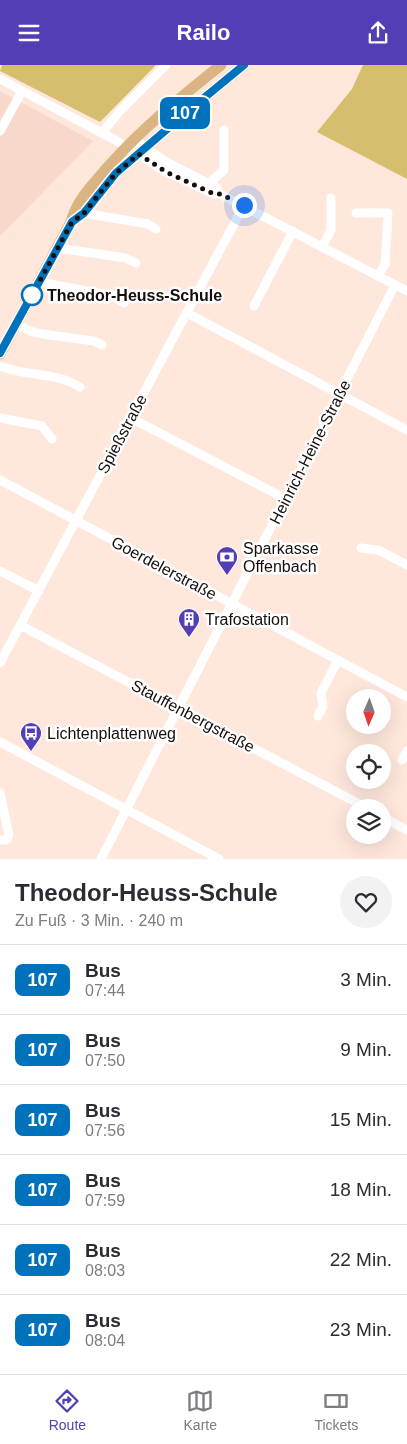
<!DOCTYPE html>
<html lang="de">
<head>
<meta charset="utf-8">
<style>
  :root { --surface:#fff; --page:#f2f2f3; --text:#2b2b33; --muted:#7c7c81; --line:#e1e1e2; --accent:#543eb6 }
  body { margin:0; font-family:Helvetica,sans-serif; background:var(--page); color:var(--text); height:100vh; display:flex; flex-direction:column; font-size:19px; white-space:nowrap }
  * { box-sizing:border-box; margin:0 }
  p { font-size:16px; color:var(--muted) }
  .icon { flex:none; width:28px; height:28px; fill:none; stroke:currentColor; stroke-width:2; stroke-linecap:round; stroke-linejoin:round }
  .map { position:relative; height:794px; overflow:hidden }
  .details { display:flex; flex-direction:column; background:var(--surface); flex:1 }
  .details>* { flex:none }
  .badge { padding:0 10px; border-radius:8px; font-size:18px; line-height:32px }
  .needle { width:32px; rotate:182deg }
  .tools { position:absolute; left:346px; top:624px; display:grid; gap:10px }
  .tools a { display:grid; place-items:center; width:45px; height:45px; border-radius:50%; background:var(--surface); box-shadow:0 5px 20px #0002; font-size:25px }
  .you { position:absolute; width:25px; height:25px; margin:-12px; border:4px solid #fff; border-radius:50%; background:#1a73e8; box-shadow:0 0 0 8px #1a73e833 }
  .map>.badge { position:absolute; translate:-50% -50%; box-shadow:0 0 0 2px #fff }
  .round { display:grid; place-items:center; flex:none; width:52px; height:52px; border-radius:26px; background:var(--page) }
  .headline { display:flex; align-items:center; justify-content:space-between; height:85px; padding:0 15px }
  h1 { font-size:24px; font-weight:700; line-height:38px }
  ul { padding:0; list-style:none }
  li { display:flex; align-items:center; gap:15px; height:70px; padding:0 15px; border-top:1px solid var(--line) }
  li div { flex:1 }
  li b { display:block; font-size:19px }
  li em { font-style:normal }
  li .badge { min-width:55px; font-weight:700; text-align:center }
  header { display:flex; justify-content:space-between; align-items:center; height:65px; padding:0 15px; background:var(--accent); color:#fff; font-size:22px; font-weight:700 }
  .menu { display:flex; justify-content:space-around; align-items:center; height:70px; border-top:1px solid var(--line); background:var(--surface); font-size:14px; color:var(--muted) }
  .menu a { display:grid; justify-items:center; gap:2px }
  .menu .current { color:var(--accent) }
  .map>svg:first-child { display:block }
  .built { fill:#f8d8ca }
  .green { fill:#d6be6f }
  .lines { fill:none; stroke-linecap:round; stroke-linejoin:round }
  .minor { stroke:#fff; stroke-width:9 }
  .major { stroke:#dab583; stroke-width:11 }
  .line-casing { stroke:#fff; stroke-width:11 }
  .line { stroke:#0072bc; stroke-width:8 }
  .walk { stroke:#160e0b; stroke-width:5; stroke-dasharray:0 9 }
  .stop-dot { fill:#fff; stroke:#0072bc; stroke-width:2.5 }
  .labels { text-anchor:middle; dominant-baseline:central; stroke-width:5; stroke-linejoin:round; paint-order:stroke }
  .stop-label { font-size:16px; font-weight:bold; fill:#160e0b; stroke:#fff; text-anchor:start }
  .street-label { font-size:16px; fill:#160e0b; stroke:#fff }
  .poi-label { font-size:16px; fill:#160e0b; stroke:#fff; text-anchor:start }
</style>
</head>
<body>
<header><svg class="icon" aria-label="menu" viewBox="0 0 24 24"><path d="M4 6h16M4 12h16M4 18h16"/></svg>Railo<svg class="icon" aria-label="share" viewBox="0 0 24 24"><path d="M12 15V3M7 8l5-5 5 5M5 13v7h14v-7"/></svg></header>
<div class="map">
<svg width="407" height="794" viewBox="0 0 407 794">
  <rect width="100%" height="100%" fill="#ffe7dc"/>
  <path class="built" d="M 0,26 L 93,76 L 0,171 Z"/>
  <g class="green">
    <path d="M 2,0 L 156,0 L 100,57 L 0,6 Z"/>
    <path d="M 363,0 L 407,0 L 407,114 L 317,67 L 352,24 Z"/>
  </g>
  <g class="lines">
    <g class="minor">
      <path d="M 0,14 L 117,76 L 166,107 L 214,129 L 220,129 L 407,226"/>
      <path d="M 0,66 L 22,26"/>
      <path d="M 102,68 L 119,47 L 166,0"/>
      <path d="M 134,74 L 163,95 L 217,123 L 220,129"/>
      <path d="M 208,119 L 224,105 L 224,65"/>
      <path d="M 83,148 L 148,159 L 156,164"/>
      <path d="M 356,148 L 388,148 L 385,199 L 378,211"/>
      <path d="M 322,182 L 331,165 L 331,133"/>
      <path d="M 57,183 L 126,193 L 136,198"/>
      <path d="M 39,217 L 114,231 L 124,238"/>
      <path d="M 254,241 L 293,166"/>
      <path d="M 187,248 L 407,365"/>
      <path d="M 16,259 L 30,266 L 42,269 L 94,276 L 102,280"/>
      <path d="M 0,301 C 26,312 56,307 80,322"/>
      <path d="M 0,353 L 42,361 L 52,374"/>
      <path d="M 131,353 L 286,434"/>
      <path d="M 0,415 L 407,632"/>
      <path d="M 361,483 L 378,485 L 407,500"/>
      <path d="M 0,506 L 39,526"/>
      <path d="M 20,560 L 365,742"/>
      <path d="M 0,598 L 244,140"/>
      <path d="M 318,651 L 323,641 L 321,628 L 338,595"/>
      <path d="M 0,677 L 219,794"/>
      <path d="M 402,695 L 407,686"/>
      <path d="M 0,728 L 9,770 L 6,775 L 0,775"/>
      <path d="M 382,752 L 407,765"/>
      <path d="M 101,794 L 395,220"/>
    </g>
    <g class="major">
      <path d="M 71,157 L 83,148 L 116,108 L 187,47 L 244,0"/>
      <path d="M 0,289 L 71,157 C 77,135 92,120 107,103 C 141,64 181,32 221,0"/>
    </g>
  </g>
  <g class="lines">
    <g class="line-casing">
      <path id="line" d="M 0,288 L 72,157 L 84,148 L 116,108 L 187,47 L 244,0"/>
    </g>
    <use href="#line" class="line"/>
    <path class="walk" d="M 32,230 L 72,157 L 84,148 L 116,108 L 139,89 L 166,107 L 214,129 L 220,129 L 244,140"/>
  </g>
  <defs>
    <g id="bank-pin" transform="scale(1.125)"><path d="M0 17L-7.5 6A9.5 9.5 0 1 1 7.5 6Z" fill="#543eb6" stroke="#fff"/><path d="M-6-4H6V4H-6ZM0-2.3a2.3 2.3 0 1 0 0 4.6a2.3 2.3 0 1 0 0-4.6Z" fill="#fff"/></g>
    <g id="building-pin" transform="scale(1.125)"><path d="M0 17L-7.5 6A9.5 9.5 0 1 1 7.5 6Z" fill="#543eb6" stroke="#fff"/><path d="M-4-6H4V6H1V3H-1V6H-4ZM-2.5-4.3h1.7v1.8h-1.7ZM.8-4.3h1.7v1.8H.8ZM-2.5-1h1.7V.8h-1.7ZM.8-1h1.7V.8H.8Z" fill="#fff"/></g>
    <g id="bus-pin" transform="scale(1.125)"><path d="M0 17L-7.5 6A9.5 9.5 0 1 1 7.5 6Z" fill="#543eb6" stroke="#fff"/><path d="M-5-6H5V4H4V6H2V4H-2V6H-4V4H-5ZM-3.5-4V0h7V-4ZM-3.5 1.2v1.5H-2V1.2ZM2 1.2v1.5H3.5V1.2Z" fill="#fff"/></g>
  </defs>
  <g fill-rule="evenodd">
    <use href="#bank-pin" x="227" y="492"/>
    <use href="#building-pin" x="189" y="554"/>
    <use href="#bus-pin" x="31" y="668"/>
  </g>
  <circle class="stop-dot" cx="32" cy="230" r="10"/>
  <g class="labels">
    <g class="stop-label">
      <text x="47" y="230">Theodor-Heuss-Schule</text>
    </g>
    <g class="street-label">
      <text transform="translate(122 369) rotate(-62)">Spießstraße</text>
      <text transform="translate(310 387) rotate(-63)">Heinrich-Heine-Straße</text>
      <text transform="translate(164 503) rotate(28)">Goerdelerstraße</text>
      <text transform="translate(193 651) rotate(28)">Stauffenbergstraße</text>
    </g>
    <g class="poi-label">
      <text x="243" y="483">Sparkasse<tspan x="243" dy="18">Offenbach</tspan></text>
      <text x="205" y="554">Trafostation</text>
      <text x="47" y="668">Lichtenplattenweg</text>
    </g>
  </g>
</svg>
<div class="tools">
<a><svg class="needle" viewBox="-14 -14 28 28"><path d="M0-13l5 13h-10z" fill="#e53935"/><path d="M0 13l5-13h-10z" fill="#7c7c81"/></svg></a>
<a><svg class="icon" aria-label="locate" viewBox="0 0 24 24"><circle cx="12" cy="12" r="6"/><path d="M12 2v4M12 18v4M2 12h4M18 12h4"/></svg></a>
<a><svg class="icon" aria-label="layers" viewBox="0 0 24 24"><path d="M12 4l9 5-9 5-9-5zM3 14l9 5 9-5"/></svg></a>
</div>
<div class="you" style="left:244px;top:140px"></div>
<b class="badge" style="left:185px;top:48px;background:#0072bc;color:#fff">107</b>
</div>
<section class="details">
<div class="headline"><div><h1>Theodor-Heuss-Schule</h1><p>Zu Fuß · 3 Min. · 240 m</p></div><a class="round"><svg class="icon" aria-label="heart" viewBox="0 0 24 24"><path d="M12 20l-8-8c-3-5 5-10 8-4 3-6 11-1 8 4z"/></svg></a></div>
<ul>
<li><span class="badge" style="background:#0072bc;color:#fff">107</span><div><b>Bus</b><p>07:44</p></div><em>3 Min.</em></li>
<li><span class="badge" style="background:#0072bc;color:#fff">107</span><div><b>Bus</b><p>07:50</p></div><em>9 Min.</em></li>
<li><span class="badge" style="background:#0072bc;color:#fff">107</span><div><b>Bus</b><p>07:56</p></div><em>15 Min.</em></li>
<li><span class="badge" style="background:#0072bc;color:#fff">107</span><div><b>Bus</b><p>07:59</p></div><em>18 Min.</em></li>
<li><span class="badge" style="background:#0072bc;color:#fff">107</span><div><b>Bus</b><p>08:03</p></div><em>22 Min.</em></li>
<li><span class="badge" style="background:#0072bc;color:#fff">107</span><div><b>Bus</b><p>08:04</p></div><em>23 Min.</em></li>
</ul>
</section>
<nav class="menu">
<a class="current"><svg class="icon" aria-label="directions" viewBox="0 0 24 24"><path d="M12 3l9 9-9 9-9-9zM9 14v-3h6M13 9l2 2-2 2"/></svg>Route</a>
<a><svg class="icon" aria-label="map" viewBox="0 0 24 24"><path d="M3 6l6-2 6 2 6-2v14l-6 2-6-2-6 2zM9 4v14M15 6v14"/></svg>Karte</a>
<a><svg class="icon" aria-label="tickets" viewBox="0 0 24 24"><path d="M3 7h18v10H3zM15 7v10"/></svg>Tickets</a>
</nav>
</body>
</html>
